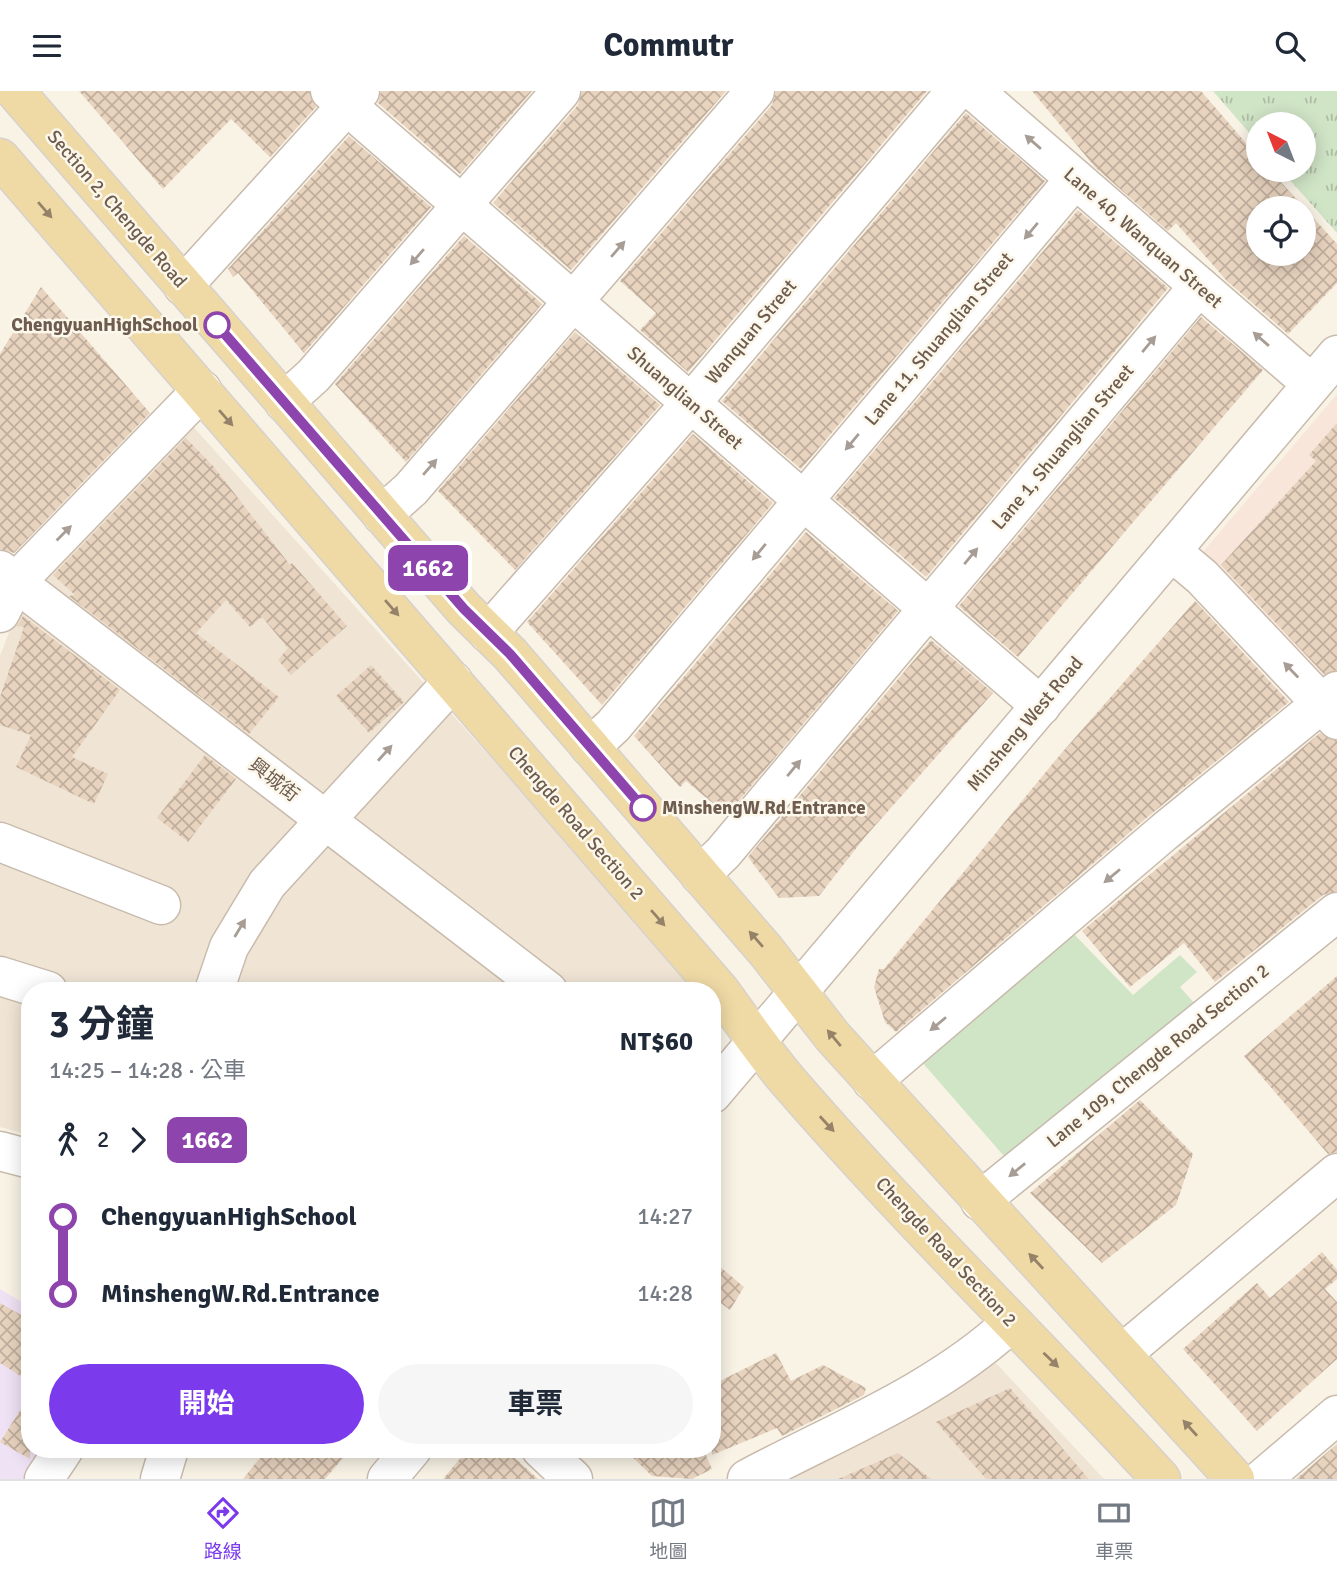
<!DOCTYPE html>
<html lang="zh-TW">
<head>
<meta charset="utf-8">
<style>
  :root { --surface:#fff; --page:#f6f6f7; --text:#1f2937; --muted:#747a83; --line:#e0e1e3; --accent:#7c3aed }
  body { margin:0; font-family:Signika,"Noto Sans TC",sans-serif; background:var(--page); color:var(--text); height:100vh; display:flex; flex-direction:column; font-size:26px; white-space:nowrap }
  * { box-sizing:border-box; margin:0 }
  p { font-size:23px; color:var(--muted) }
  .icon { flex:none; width:38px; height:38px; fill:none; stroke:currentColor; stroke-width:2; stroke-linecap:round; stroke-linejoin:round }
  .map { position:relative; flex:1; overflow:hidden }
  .panel { position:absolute; left:21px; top:891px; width:700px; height:476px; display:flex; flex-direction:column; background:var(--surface); border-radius:28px; box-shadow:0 4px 18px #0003 }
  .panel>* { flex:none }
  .badge { padding:0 14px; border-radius:10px; font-size:24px; line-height:46px }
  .needle { width:46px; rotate:318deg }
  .tools { position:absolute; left:1246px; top:21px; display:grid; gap:14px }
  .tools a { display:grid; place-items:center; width:70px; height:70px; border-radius:50%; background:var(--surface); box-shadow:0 4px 18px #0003; font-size:35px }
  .map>.badge { position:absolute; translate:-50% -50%; box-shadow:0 0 0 4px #fff }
  .legs { display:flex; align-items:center; gap:10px; height:77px; padding:0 28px; font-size:23px }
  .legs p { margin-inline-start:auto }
  .overview { display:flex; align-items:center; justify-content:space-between; height:119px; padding:0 28px }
  h1 { font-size:38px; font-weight:700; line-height:52px }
  .cta { display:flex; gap:14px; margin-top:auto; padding:14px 28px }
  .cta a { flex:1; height:80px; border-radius:42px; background:var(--accent); color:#fff; font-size:28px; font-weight:700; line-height:80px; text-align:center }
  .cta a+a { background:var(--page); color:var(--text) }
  ul { padding:0 28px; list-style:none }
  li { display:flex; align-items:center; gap:24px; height:77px; font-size:26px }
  li i { display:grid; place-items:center; width:10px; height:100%; margin:0 9px; background:currentColor }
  li i::after { content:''; width:18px; height:18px; margin:-9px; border:5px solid; border-radius:50%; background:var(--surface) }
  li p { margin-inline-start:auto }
  li:first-child i { background:linear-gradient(#0000 50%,currentColor 0) }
  li:last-child i { background:linear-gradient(currentColor 50%,#0000 0) }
  header { display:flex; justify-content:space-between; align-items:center; height:91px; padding:0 28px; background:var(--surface); font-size:32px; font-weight:700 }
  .menu { display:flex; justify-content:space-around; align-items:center; height:98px; border-top:2px solid var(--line); background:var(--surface); font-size:19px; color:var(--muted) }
  .menu a { display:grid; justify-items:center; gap:4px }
  .menu .current { color:var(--accent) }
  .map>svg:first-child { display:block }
  .residential { fill:#f0e5d5 }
  .commercial { fill:#f8e6db }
  .education { fill:#f0e2f5 }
  .grass { fill:#d0e4c6 }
  .park { fill:url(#park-tufts) }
  .building { fill:url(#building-cross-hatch); fill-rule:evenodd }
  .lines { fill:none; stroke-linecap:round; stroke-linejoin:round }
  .minor-casing { stroke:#c8bbad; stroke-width:41 }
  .major-casing { stroke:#d6d1cd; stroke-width:41 }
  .minor { stroke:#fff; stroke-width:38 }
  .major { stroke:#efdaa6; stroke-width:38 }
  .oneway { fill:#a89d95 }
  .oneway2 { fill:#958268 }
  .line-1-casing { stroke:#fff; stroke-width:16 }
  .line-1 { stroke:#8e44ad; stroke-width:10 }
  .stop-1-dot { fill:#fff; stroke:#8e44ad; stroke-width:3.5 }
  .labels { text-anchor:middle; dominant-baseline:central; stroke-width:5; stroke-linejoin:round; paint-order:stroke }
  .street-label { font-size:19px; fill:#6e5c4e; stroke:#fcf7eb }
  .stop-label { font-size:19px; font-weight:bold; fill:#6e5c4e; stroke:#fcf7eb; text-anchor:end }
</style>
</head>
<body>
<header><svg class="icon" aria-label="menu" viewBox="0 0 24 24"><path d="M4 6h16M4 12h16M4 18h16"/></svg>Commutr<svg class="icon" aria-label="search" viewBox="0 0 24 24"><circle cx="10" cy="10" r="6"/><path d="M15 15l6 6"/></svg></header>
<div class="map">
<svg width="1337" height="1388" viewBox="0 0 1337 1388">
  <defs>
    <pattern id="park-tufts" width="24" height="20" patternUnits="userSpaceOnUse" patternTransform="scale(1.75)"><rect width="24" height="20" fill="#d0e4c6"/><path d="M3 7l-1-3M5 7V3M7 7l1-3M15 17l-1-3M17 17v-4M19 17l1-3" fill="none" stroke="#adbca3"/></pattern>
    <pattern id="building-cross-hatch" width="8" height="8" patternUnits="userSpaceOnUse" patternTransform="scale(1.75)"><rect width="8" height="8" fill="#e8d3bf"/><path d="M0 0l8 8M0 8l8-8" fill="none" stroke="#c0ae9d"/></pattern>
  </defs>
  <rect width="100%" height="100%" fill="#f9f3e6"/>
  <g class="residential">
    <path d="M 190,332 L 700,899 L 30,900 L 30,1044 L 0,1036 L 0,565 L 23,504 Z"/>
    <path d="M 996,1272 L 1104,1388 L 792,1388 Z"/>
  </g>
  <path class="commercial" d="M 1337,303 L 1337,588 L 1322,601 L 1196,469 Z"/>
  <path class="education" d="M 0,1198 L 30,1216 L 30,1358 L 59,1358 L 37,1388 L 0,1388 Z"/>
  <path class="grass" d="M 1066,835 L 1133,904 L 1180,864 L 1197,881 L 1180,896 L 1202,921 L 1010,1072 L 921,970 Z"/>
  <path class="park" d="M 1213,0 L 1337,0 L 1337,142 L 1281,79 L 1304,79 L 1304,33 L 1258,33 L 1258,52 Z"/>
  <g class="building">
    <path d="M 79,0 L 309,0 L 316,16 L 270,66 L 231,28 L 163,98 Z"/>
    <path d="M 381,0 L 532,0 L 460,83 L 378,12 Z"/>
    <path d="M 582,0 L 726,0 L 571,179 L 493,112 L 578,14 Z"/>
    <path d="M 776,0 L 927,0 L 688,281 L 640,239 L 656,222 L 620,190 L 772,14 Z"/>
    <path d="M 1032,0 L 1201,0 L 1258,66 L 1258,79 L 1270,79 L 1337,153 L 1337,192 L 1288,243 L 1227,190 L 1176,132 L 1168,140 L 1095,76 ZM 1258,117 L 1304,117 L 1304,163 L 1258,163 Z"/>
    <path d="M 966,22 L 1045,90 L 801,378 L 722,310 Z"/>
    <path d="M 349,45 L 431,116 L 304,262 L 238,182 L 233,186 L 228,178 Z"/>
    <path d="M 1078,119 L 1168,197 L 926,486 L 834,407 Z"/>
    <path d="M 464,145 L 542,213 L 406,371 L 335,293 Z"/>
    <path d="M 41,196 L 150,322 L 14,462 L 0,458 L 0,263 Z"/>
    <path d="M 1201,226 L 1263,279 L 1018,566 L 959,515 Z"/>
    <path d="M 575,241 L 660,314 L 515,479 L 438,400 Z"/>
    <path d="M 1337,332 L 1337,579 L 1324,583 L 1221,474 L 1316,370 L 1309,364 Z"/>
    <path d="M 693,343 L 773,412 L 602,614 L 527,531 Z"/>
    <path d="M 186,347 L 214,376 L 290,474 L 292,472 L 347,535 L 291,584 L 278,569 L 288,557 L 262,526 L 250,536 L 226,509 L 196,542 L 279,606 L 249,643 L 69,505 L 75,504 L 53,484 Z"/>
    <path d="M 806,441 L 898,520 L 727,724 L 686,690 L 680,696 L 634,645 Z"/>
    <path d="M 1195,510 L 1289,611 L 1150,724 L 896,941 L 885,931 L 874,896 L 879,878 L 884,878 L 1059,665 Z"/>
    <path d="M 23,525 L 120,599 L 72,666 L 108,683 L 94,713 L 16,676 L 31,644 L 0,634 L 0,606 L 24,536 L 17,535 Z"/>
    <path d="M 931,549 L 993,602 L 865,746 L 819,805 L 779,807 L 748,766 Z"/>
    <path d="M 371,574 L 404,611 L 369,642 L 336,605 Z"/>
    <path d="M 1320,642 L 1337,650 L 1337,800 L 1323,804 L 1215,891 L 1184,852 L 1130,896 L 1082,840 Z"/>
    <path d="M 205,664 L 236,688 L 188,751 L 157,727 Z"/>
    <path d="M 1337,885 L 1337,1061 L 1328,1063 L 1244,965 Z"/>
    <path d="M 1140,1009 L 1193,1063 L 1176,1114 L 1102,1172 L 1030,1102 Z"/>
    <path d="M 1322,1161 L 1337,1179 L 1337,1188 L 1325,1198 L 1337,1211 L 1337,1268 L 1257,1340 L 1183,1258 L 1257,1192 L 1270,1207 Z"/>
    <path d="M 712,1169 L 744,1196 L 730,1219 L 712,1205 Z"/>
    <path d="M 0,1212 L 30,1229 L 30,1291 L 0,1272 Z"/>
    <path d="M 776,1262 L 791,1290 L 823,1274 L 866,1297 L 864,1304 L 782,1345 L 777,1337 L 712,1364 L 712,1294 Z"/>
    <path d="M 1010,1297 L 1089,1388 L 986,1388 L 936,1331 Z"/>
    <path d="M 30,1304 L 30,1368 L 0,1351 Z"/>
    <path d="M 1337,1353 L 1337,1388 L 1296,1388 Z"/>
    <path d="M 267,1358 L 351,1358 L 325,1388 L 243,1388 Z"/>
    <path d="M 468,1358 L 505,1358 L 538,1388 L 443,1388 Z"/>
    <path d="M 624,1358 L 703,1358 L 712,1378 L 692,1388 L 652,1385 Z"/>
    <path d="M 898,1362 L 931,1388 L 838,1388 Z"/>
  </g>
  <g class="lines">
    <g class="minor-casing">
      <g id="minor">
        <path d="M 330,0 L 1041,615"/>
        <path d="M 974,0 L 1312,293"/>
        <path d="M 183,195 L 360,0"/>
        <path d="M 284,311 L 313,285 L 561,0"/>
        <path d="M 382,424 L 411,398 L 755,0"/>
        <path d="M 1171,460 L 1202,486 L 1337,629"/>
        <path d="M 0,479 L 548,900"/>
        <path d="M 0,522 L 16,491 L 202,299"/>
        <path d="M 488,542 L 691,312 L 956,0"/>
        <path d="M 590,656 L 613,635 L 1075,88"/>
        <path d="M 0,751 L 161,814"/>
        <path d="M 700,784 L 723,762 L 1199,195"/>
        <path d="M 0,885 L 48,900"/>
        <path d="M 214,900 L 229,856 L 267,793 L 453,590"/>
        <path d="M 872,990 L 1164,741 L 1337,600"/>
        <path d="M 712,1003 L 1337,264"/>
        <path d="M 0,1060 L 30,1068"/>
        <path d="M 980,1110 L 1337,821"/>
        <path d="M 1123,1262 L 1337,1082"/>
        <path d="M 541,1358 L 573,1388"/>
        <path d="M 44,1388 L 64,1358"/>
        <path d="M 160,1388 L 169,1358"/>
        <path d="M 387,1388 L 412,1358"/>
        <path d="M 747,1388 C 837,1340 935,1302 1011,1232"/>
        <path d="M 1262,1388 L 1337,1324"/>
      </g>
    </g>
    <g class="major-casing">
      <g id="major">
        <path d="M 15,0 L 464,518 L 510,563 L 766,860 L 833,946 L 1235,1388"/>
        <path d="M 0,67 L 721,901 C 743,931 764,962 788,990 C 907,1128 1038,1254 1161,1388"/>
      </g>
    </g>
    <use href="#minor" class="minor"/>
    <use href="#major" class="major"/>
  </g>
  <defs><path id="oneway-solid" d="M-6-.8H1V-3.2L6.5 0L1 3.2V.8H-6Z" transform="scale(1.75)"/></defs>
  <g class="oneway">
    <use href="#oneway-solid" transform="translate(1033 51) rotate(-139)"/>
    <use href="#oneway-solid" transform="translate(1031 140) rotate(130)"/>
    <use href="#oneway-solid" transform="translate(618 158) rotate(-49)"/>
    <use href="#oneway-solid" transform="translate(417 166) rotate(131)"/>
    <use href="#oneway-solid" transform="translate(1261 248) rotate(-139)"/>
    <use href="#oneway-solid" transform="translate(1149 253) rotate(-50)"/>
    <use href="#oneway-solid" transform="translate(852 351) rotate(130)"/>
    <use href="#oneway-solid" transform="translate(430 376) rotate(-49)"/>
    <use href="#oneway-solid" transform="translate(64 442) rotate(-45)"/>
    <use href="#oneway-solid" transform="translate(759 461) rotate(130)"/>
    <use href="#oneway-solid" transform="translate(971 465) rotate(-50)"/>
    <use href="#oneway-solid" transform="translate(1291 579) rotate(-134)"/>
    <use href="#oneway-solid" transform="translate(385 662) rotate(-48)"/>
    <use href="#oneway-solid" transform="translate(794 677) rotate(-50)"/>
    <use href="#oneway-solid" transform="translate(1112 785) rotate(140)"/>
    <use href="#oneway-solid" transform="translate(240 837) rotate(-59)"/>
    <use href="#oneway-solid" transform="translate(938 933) rotate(140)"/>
    <use href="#oneway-solid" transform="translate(1017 1079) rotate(141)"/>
  </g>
  <g class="oneway2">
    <use href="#oneway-solid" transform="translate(45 119) rotate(49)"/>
    <use href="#oneway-solid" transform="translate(226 327) rotate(49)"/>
    <use href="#oneway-solid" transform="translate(392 517) rotate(49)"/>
    <use href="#oneway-solid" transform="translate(658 827) rotate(49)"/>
    <use href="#oneway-solid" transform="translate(756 848) rotate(-131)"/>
    <use href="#oneway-solid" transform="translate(834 947) rotate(-130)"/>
    <use href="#oneway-solid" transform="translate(827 1033) rotate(47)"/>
    <use href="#oneway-solid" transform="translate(1036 1170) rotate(-133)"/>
    <use href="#oneway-solid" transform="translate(1051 1269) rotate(44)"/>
    <use href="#oneway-solid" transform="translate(1190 1337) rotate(-132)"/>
  </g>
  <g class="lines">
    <g class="line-1-casing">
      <path id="line-1" d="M 217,234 L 464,518 L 510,563 L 643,717"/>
    </g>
    <use href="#line-1" class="line-1"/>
  </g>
  <g class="stop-1-dot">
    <circle cx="217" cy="234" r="12"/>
    <circle cx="643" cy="717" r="12"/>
  </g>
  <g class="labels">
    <g class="street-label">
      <text transform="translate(117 118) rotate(49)">Section 2, Chengde Road</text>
      <text transform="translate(1143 147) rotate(41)">Lane 40, Wanquan Street</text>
      <text transform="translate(751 241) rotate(-50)">Wanquan Street</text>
      <text transform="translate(939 248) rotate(-50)">Lane 11, Shuanglian Street</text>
      <text transform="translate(685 307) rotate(41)">Shuanglian Street</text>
      <text transform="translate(1063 356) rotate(-50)">Lane 1, Shuanglian Street</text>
      <text transform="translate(1025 633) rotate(-50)">Minsheng West Road</text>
      <text transform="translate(274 689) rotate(38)">興城街</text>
      <text transform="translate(576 732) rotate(49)">Chengde Road Section 2</text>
      <text transform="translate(1158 965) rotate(-39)">Lane 109, Chengde Road Section 2</text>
      <text transform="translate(946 1161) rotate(47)">Chengde Road Section 2</text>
    </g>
    <g class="stop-label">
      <text x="198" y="234">ChengyuanHighSchool</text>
      <text x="662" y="717" text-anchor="start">MinshengW.Rd.Entrance</text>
    </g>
  </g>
</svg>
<div class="tools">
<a><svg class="needle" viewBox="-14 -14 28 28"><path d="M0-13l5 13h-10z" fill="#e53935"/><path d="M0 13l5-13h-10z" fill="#747a83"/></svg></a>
<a><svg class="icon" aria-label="locate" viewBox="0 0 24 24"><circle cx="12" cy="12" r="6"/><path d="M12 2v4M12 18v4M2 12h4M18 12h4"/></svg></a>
</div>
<b class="badge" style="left:428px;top:477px;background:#8e44ad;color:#fff">1662</b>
<section class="panel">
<div class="overview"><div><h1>3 分鐘</h1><p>14:25 – 14:28 · 公車</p></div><b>NT$60</b></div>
<div class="legs"><svg class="icon" aria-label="walk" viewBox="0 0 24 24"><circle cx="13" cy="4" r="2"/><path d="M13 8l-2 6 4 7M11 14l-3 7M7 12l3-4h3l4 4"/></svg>2<svg class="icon" aria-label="forward" viewBox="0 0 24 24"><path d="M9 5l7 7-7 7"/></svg><b class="badge" style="background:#8e44ad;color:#fff">1662</b></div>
<ul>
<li><i style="color:#8e44ad"></i><b>ChengyuanHighSchool</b><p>14:27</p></li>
<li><i style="color:#8e44ad"></i><b>MinshengW.Rd.Entrance</b><p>14:28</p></li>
</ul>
<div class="cta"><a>開始</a><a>車票</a></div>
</section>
</div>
<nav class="menu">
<a class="current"><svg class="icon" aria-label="directions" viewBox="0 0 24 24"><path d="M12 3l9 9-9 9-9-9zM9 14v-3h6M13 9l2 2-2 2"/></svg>路線</a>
<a><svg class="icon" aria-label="map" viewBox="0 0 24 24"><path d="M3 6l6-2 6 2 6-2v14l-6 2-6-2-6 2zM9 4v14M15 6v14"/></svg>地圖</a>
<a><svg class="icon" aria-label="tickets" viewBox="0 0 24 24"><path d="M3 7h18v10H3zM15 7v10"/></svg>車票</a>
</nav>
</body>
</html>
